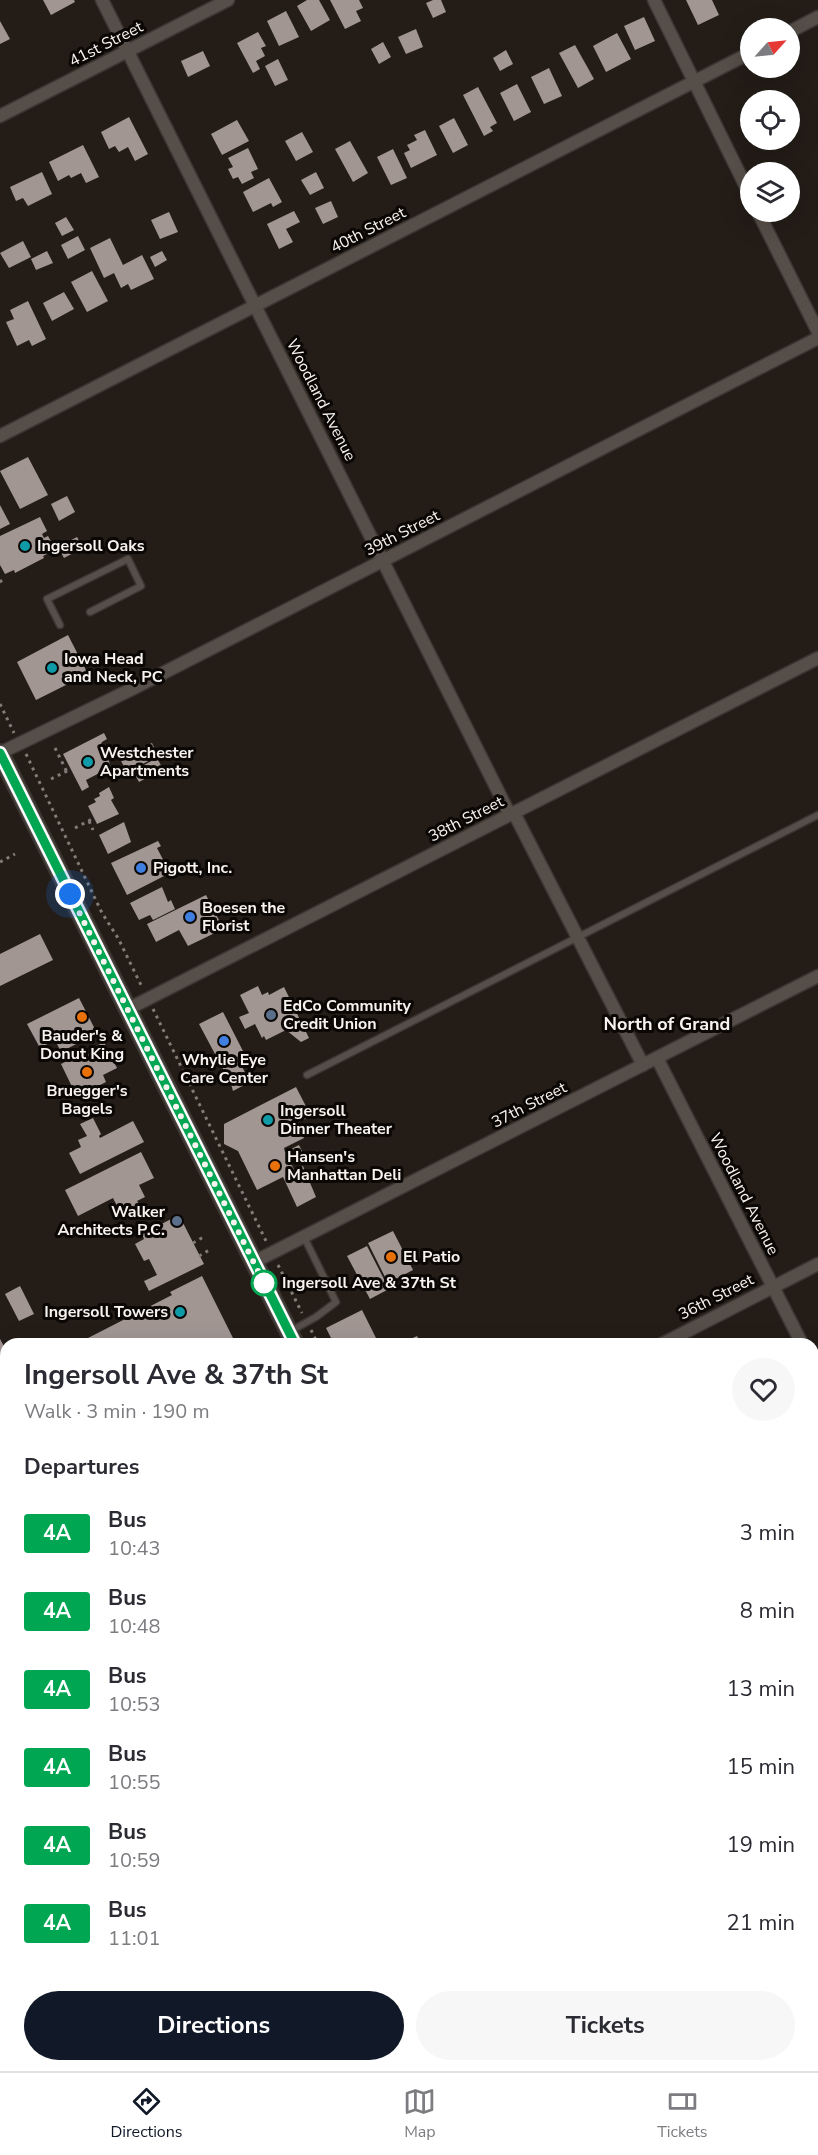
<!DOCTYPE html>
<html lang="en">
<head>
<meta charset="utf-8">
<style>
  :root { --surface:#fff; --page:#f7f7f7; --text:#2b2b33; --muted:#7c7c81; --line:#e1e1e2; --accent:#111827 }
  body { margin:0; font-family:"Nunito Sans",sans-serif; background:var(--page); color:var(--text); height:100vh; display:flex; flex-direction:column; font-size:22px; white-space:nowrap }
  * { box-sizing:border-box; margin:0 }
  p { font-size:20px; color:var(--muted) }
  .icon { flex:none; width:33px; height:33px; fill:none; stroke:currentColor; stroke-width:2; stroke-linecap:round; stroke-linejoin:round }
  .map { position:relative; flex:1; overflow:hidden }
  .drawer { position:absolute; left:0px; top:1338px; width:819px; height:734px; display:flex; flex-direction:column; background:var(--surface); border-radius:18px 18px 0 0; box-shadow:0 6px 24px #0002 }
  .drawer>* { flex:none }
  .badge { padding:0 12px; border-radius:4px; font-size:21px; line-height:39px }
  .needle { width:39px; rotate:63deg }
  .buttons { position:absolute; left:740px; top:18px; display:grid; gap:12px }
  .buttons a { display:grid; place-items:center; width:60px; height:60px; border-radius:50%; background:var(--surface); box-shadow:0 6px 24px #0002; font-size:30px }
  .you { position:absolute; width:30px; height:30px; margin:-15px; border:4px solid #fff; border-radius:50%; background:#1a73e8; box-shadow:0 0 0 9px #1a73e833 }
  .map>.badge { position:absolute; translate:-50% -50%; box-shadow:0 0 0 3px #fff }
  h2 { padding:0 24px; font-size:22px; line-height:54px }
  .round { display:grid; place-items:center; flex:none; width:63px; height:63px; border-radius:32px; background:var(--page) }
  .overview { display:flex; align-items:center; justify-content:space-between; height:102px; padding:0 24px }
  h1 { font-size:28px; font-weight:700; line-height:45px }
  .action { display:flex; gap:12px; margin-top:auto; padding:12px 24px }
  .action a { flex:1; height:69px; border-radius:36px; background:var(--accent); color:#fff; font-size:24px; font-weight:700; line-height:69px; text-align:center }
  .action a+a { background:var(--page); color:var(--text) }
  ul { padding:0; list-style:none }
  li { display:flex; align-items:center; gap:18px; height:78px; padding:0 24px }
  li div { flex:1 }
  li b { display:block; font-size:22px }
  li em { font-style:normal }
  li .badge { min-width:66px; font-weight:700; text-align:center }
  .tab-bar { display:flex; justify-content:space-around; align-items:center; height:84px; border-top:2px solid var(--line); background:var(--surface); font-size:16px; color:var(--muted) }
  .tab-bar a { display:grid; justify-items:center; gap:3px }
  .tab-bar .on { color:var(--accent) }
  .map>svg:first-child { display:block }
  .education { fill:#321f1b }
  .building { fill:#a19692 }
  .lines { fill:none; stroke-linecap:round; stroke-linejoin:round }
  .service-casing { stroke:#3b3632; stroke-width:9 }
  .minor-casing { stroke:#3b3632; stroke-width:15 }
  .tertiary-casing { stroke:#3b3632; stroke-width:18 }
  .secondary-casing { stroke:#3b3632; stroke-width:20 }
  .path { stroke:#827c77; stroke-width:3; stroke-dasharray:3 4.5; stroke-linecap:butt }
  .service { stroke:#564e48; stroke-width:6 }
  .minor { stroke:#564e48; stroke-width:12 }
  .tertiary { stroke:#564e48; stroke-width:15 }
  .secondary { stroke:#564e48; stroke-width:16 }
  .line-casing { stroke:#fff; stroke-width:14 }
  .line { stroke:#00a651; stroke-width:9 }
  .walk { stroke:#f8f3f0; stroke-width:6; stroke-dasharray:0 10.8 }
  .culture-dot { fill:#0f9aa8; stroke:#0a0705; stroke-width:2 }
  .shop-dot { fill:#3f7fe0; stroke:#0a0705; stroke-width:2 }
  .service-dot { fill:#5c6f8a; stroke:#0a0705; stroke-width:2 }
  .food-dot { fill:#e8710a; stroke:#0a0705; stroke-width:2 }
  .stop-dot { fill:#fff; stroke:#00a651; stroke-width:3 }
  .labels { text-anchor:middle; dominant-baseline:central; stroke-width:6; stroke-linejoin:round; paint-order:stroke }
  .street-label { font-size:16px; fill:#f8f3f0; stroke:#0a0705 }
  .poi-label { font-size:16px; font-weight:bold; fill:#f8f3f0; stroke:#0a0705; text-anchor:start }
  .stop-label { font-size:16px; font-weight:bold; fill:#f8f3f0; stroke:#0a0705; text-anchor:start }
  .neighbourhood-label { font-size:18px; font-weight:bold; fill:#f8f3f0; stroke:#0a0705 }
</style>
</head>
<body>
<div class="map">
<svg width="818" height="2071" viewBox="0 0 818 2071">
  <rect width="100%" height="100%" fill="#231c17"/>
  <path class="education" d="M 6,2027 L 6,2066 L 112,2066 L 115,2071 L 0,2071 L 0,2030 Z"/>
  <g class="building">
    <path d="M 43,0 L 74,0 L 75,2 L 51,15 Z"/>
    <path d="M 307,0 L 319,0 L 330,20 L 311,31 L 297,6 Z"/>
    <path d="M 330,0 L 359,0 L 363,8 L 356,11 L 361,21 L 345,29 Z"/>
    <path d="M 433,0 L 441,0 L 446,12 L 433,18 L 426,3 Z"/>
    <path d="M 686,0 L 712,0 L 719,15 L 698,25 Z"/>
    <path d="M 286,11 L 299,37 L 279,46 L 267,21 Z"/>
    <path d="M 644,17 L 655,41 L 635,50 L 624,26 Z"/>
    <path d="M 0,21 L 10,39 L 0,44 Z"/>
    <path d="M 416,29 L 423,47 L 406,54 L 398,37 Z"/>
    <path d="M 258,32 L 266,46 L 261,48 L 265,56 L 256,61 L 260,69 L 253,73 L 237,43 Z"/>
    <path d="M 617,33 L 631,59 L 606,72 L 593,46 Z"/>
    <path d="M 383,42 L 391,57 L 379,64 L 371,49 Z"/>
    <path d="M 575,45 L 594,79 L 578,88 L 559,53 Z"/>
    <path d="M 506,50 L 513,64 L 500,71 L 493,58 Z"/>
    <path d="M 203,51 L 210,66 L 188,77 L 181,61 Z"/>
    <path d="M 278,59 L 288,80 L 275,86 L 265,66 Z"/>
    <path d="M 549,68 L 562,96 L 544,104 L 531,77 Z"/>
    <path d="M 517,84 L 531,112 L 514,121 L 500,93 Z"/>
    <path d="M 478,87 L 497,123 L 490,127 L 493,131 L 484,136 L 463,95 Z"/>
    <path d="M 129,117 L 148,154 L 135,161 L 128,147 L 119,152 L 115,146 L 109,149 L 101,132 Z"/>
    <path d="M 454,118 L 468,145 L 453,153 L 439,126 Z"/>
    <path d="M 237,120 L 249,141 L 222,155 L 211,134 Z"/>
    <path d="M 425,130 L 437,155 L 411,168 L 404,153 L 410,150 L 407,145 L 417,140 L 414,135 Z"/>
    <path d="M 302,132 L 313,152 L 296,161 L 285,141 Z"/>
    <path d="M 350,141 L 368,173 L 353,182 L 335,149 Z"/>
    <path d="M 83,145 L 99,177 L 86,183 L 81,173 L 71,178 L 69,175 L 58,181 L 49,162 Z"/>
    <path d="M 248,148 L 258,169 L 251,172 L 254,178 L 242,184 L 238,177 L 233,179 L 228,169 L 233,167 L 228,158 Z"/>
    <path d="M 393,149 L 407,178 L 391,185 L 377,157 Z"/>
    <path d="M 42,172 L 52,194 L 28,206 L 23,198 L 16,201 L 10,187 Z"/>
    <path d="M 316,172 L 324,188 L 310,195 L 301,180 Z"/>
    <path d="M 269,178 L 282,202 L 273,207 L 271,203 L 253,212 L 243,192 Z"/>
    <path d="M 331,201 L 338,217 L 323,224 L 315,208 Z"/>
    <path d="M 294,211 L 300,222 L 286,229 L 293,242 L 279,249 L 267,224 Z"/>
    <path d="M 169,212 L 178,232 L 160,239 L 151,220 Z"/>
    <path d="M 66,217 L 74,230 L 62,236 L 55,223 Z"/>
    <path d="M 78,236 L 85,250 L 68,259 L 61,245 Z"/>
    <path d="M 110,238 L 123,265 L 142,255 L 154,279 L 131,290 L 128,284 L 121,288 L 114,273 L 104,278 L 90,248 Z"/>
    <path d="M 23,241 L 31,257 L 9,268 L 0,253 Z"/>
    <path d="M 47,251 L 53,263 L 36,270 L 31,259 Z"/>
    <path d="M 162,251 L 167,260 L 155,267 L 150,257 Z"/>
    <path d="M 92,271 L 108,301 L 87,312 L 71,282 Z"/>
    <path d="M 64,292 L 74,309 L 52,321 L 43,303 Z"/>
    <path d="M 28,301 L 46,339 L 32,346 L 29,340 L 17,346 L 6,322 L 14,319 L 10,310 Z"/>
    <path d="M 28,457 L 48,495 L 20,509 L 0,471 Z"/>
    <path d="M 67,496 L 75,512 L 59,521 L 51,504 Z"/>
    <path d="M 0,505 L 10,524 L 0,529 Z"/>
    <path d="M 40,517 L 47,531 L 42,534 L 44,538 L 48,536 L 53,545 L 48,547 L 51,552 L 43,556 L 44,558 L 15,573 L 14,570 L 5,574 L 0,565 L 0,536 Z"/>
    <path d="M 77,537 L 83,548 L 64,558 L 58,547 Z"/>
    <path d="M 68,635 L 88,674 L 36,700 L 17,662 Z"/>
    <path d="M 104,733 L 107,739 L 102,742 L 100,746 L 106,754 L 111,767 L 86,780 L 89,787 L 82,791 L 63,754 Z"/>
    <path d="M 152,743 L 158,756 L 127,772 L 120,759 Z"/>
    <path d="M 157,758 L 163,769 L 139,782 L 133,771 Z"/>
    <path d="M 109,787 L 114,798 L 111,800 L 119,814 L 97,824 L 88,806 L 96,802 L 94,799 L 100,796 L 99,793 Z"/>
    <path d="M 124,822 L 131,842 L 108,854 L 99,835 Z"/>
    <path d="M 158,841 L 161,846 L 157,848 L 170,873 L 127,895 L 111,863 Z"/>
    <path d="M 162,887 L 168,902 L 171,900 L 175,909 L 153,920 L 150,915 L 139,920 L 130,903 Z"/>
    <path d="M 206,895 L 222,926 L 218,928 L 219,931 L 188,946 L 179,930 L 156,942 L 147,924 Z"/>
    <path d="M 40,934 L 53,960 L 0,986 L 0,954 Z"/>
    <path d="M 258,986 L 262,995 L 268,992 L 269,995 L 284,987 L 309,1038 L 301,1042 L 286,1030 L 266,1040 L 264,1036 L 262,1038 L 255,1024 L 245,1029 L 239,1017 L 249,1013 L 240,995 Z"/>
    <path d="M 79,998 L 97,1033 L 61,1052 L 55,1040 L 40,1048 L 27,1024 Z"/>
    <path d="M 223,1012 L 244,1053 L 237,1057 L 250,1082 L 233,1091 L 231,1084 L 199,1024 Z"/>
    <path d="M 104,1042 L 117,1068 L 103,1075 L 106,1082 L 77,1097 L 61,1064 Z"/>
    <path d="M 296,1087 L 311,1116 L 297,1123 L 304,1138 L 284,1148 L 285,1152 L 299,1145 L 304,1155 L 290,1162 L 295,1171 L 303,1166 L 316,1197 L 297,1207 L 283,1177 L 257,1190 L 238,1151 L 224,1144 L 224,1124 Z"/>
    <path d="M 93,1118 L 101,1134 L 99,1136 L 100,1138 L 133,1121 L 144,1142 L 80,1174 L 69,1153 L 81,1147 L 78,1140 L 87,1136 L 80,1124 Z"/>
    <path d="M 141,1152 L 154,1178 L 139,1185 L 145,1197 L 137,1201 L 139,1204 L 129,1209 L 127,1206 L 119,1210 L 113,1198 L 78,1216 L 65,1190 Z"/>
    <path d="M 179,1215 L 204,1264 L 149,1291 L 144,1281 L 157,1275 L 149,1259 L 144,1261 L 135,1244 L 144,1239 L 142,1234 Z"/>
    <path d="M 393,1231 L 413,1270 L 388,1283 L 368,1243 Z"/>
    <path d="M 367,1246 L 389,1289 L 370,1299 L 347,1256 Z"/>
    <path d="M 202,1276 L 236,1344 L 91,1344 L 88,1338 L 172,1295 L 170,1292 Z"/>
    <path d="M 20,1286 L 34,1314 L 19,1321 L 5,1294 Z"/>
    <path d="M 362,1310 L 379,1344 L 334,1344 L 326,1328 Z"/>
    <path d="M 417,1336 L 421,1344 L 405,1344 L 404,1342 Z"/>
    <path d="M 0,1339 L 6,1350 L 6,1364 L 0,1367 Z"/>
    <path d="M 0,1449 L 6,1461 L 6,1558 L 0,1561 Z"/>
    <path d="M 818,1580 L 818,1761 L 815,1762 L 813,1761 L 813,1583 Z"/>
    <path d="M 6,1601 L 6,1643 L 0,1646 L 0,1603 Z"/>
    <path d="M 6,1653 L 6,1672 L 0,1659 L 0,1656 Z"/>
    <path d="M 198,2066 L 242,2066 L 230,2071 L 201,2071 Z"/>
    <path d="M 310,2066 L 319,2066 L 321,2071 L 299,2071 Z"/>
    <path d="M 416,2066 L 463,2066 L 452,2071 L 414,2071 L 418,2069 Z"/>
  </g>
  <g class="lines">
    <g class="service-casing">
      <g id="service">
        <path d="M 60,625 L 47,599 L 128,559 L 141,586 L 90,612"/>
        <path d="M 307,1075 L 818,815"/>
        <path d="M 289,1332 L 316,1317 L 336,1302 L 304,1237"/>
        <path d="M 0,2042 L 6,2040"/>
        <path d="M 29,2066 L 33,2071"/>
      </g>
    </g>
    <g class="minor-casing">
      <g id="minor">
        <path d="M 102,0 L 510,815"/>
        <path d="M 654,0 L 750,195"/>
        <path d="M 789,32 L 818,17"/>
        <path d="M 0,116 L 228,0"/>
        <path d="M 758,212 L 818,332"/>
        <path d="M 0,436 L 750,53"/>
        <path d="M 0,753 L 130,690 L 818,338"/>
        <path d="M 514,813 L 643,1065"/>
        <path d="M 128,1009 L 818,658"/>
        <path d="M 657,1058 L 802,1344"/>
        <path d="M 254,1262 L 818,976"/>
        <path d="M 662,1344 L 818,1264"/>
        <path d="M 813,1365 L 818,1375"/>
        <path d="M 0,1700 L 6,1697"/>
        <path d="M 813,1926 L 818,1924"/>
      </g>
    </g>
    <g class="tertiary-casing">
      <path id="tertiary" d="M 813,1536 L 818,1534"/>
    </g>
    <g class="secondary-casing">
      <g id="secondary">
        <path d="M 0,753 L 295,1344"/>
        <path d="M 0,1807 L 6,1819"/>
        <path d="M 128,2066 L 131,2071"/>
        <path d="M 655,2066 L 658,2071"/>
      </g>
    </g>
    <g class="path">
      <path d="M 0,580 L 3,584"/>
      <path d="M 0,704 L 14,733"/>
      <path d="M 55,748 L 67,772"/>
      <path d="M 26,754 L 102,913 L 118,938 L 142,987"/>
      <path d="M 51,779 L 71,769"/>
      <path d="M 89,821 L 93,830"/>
      <path d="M 75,828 L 94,818"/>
      <path d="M 0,862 L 15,854"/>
      <path d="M 153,1009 L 266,1241"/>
      <path d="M 193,1243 L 205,1236"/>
      <path d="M 199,1256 L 211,1249"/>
      <path d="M 278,1265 L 302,1313"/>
      <path d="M 311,1330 L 318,1344"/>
      <path d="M 0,1929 L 6,1927"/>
      <path d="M 390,2066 L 392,2071"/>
      <path d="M 535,2066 L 537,2071"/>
      <path d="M 590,2066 L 593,2071"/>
      <path d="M 182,2071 L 192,2066"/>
      <path d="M 373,2071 L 384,2066"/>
      <path d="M 464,2071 L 472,2067"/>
      <path d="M 520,2071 L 531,2066"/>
    </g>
    <use href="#service" class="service"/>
    <use href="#minor" class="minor"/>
    <use href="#tertiary" class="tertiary"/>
    <use href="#secondary" class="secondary"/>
  </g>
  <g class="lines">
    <g class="line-casing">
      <path id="line" d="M 0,753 L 295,1344"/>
    </g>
    <use href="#line" class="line"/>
    <path class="walk" d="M 70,894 L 264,1283"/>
  </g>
  <g class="culture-dot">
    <circle cx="25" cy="546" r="6"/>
    <circle cx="52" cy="668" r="6"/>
    <circle cx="88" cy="762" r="6"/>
    <circle cx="268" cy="1120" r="6"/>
    <circle cx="180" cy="1312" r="6"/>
  </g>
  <g class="shop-dot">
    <circle cx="141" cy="868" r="6"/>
    <circle cx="190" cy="917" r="6"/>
    <circle cx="224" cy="1041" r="6"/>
  </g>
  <g class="service-dot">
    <circle cx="271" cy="1015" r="6"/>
    <circle cx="177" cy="1221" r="6"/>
  </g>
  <g class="food-dot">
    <circle cx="82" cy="1017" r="6"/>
    <circle cx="87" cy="1072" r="6"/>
    <circle cx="275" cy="1166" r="6"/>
    <circle cx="391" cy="1257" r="6"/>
  </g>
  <circle class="stop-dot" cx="264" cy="1283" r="12"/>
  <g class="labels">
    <g class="street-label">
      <text transform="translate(106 44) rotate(-27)">41st Street</text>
      <text transform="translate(368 230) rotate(-27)">40th Street</text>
      <text transform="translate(321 400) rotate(63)">Woodland Avenue</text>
      <text transform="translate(402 533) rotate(-27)">39th Street</text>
      <text transform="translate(466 819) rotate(-27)">38th Street</text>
      <text transform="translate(529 1105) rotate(-27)">37th Street</text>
      <text transform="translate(744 1194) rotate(63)">Woodland Avenue</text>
      <text transform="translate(716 1297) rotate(-27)">36th Street</text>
    </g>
    <g class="poi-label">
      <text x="37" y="546">Ingersoll Oaks</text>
      <text x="64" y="659">Iowa Head<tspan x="64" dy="18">and Neck, PC</tspan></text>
      <text x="100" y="753">Westchester<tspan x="100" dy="18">Apartments</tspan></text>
      <text x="153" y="868">Pigott, Inc.</text>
      <text x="202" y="908">Boesen the<tspan x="202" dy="18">Florist</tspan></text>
      <text x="283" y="1006">EdCo Community<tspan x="283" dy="18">Credit Union</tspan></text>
      <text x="82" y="1036" text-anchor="middle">Bauder's &amp;<tspan x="82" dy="18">Donut King</tspan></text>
      <text x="224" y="1060" text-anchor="middle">Whylie Eye<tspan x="224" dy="18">Care Center</tspan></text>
      <text x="87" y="1091" text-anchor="middle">Bruegger's<tspan x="87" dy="18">Bagels</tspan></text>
      <text x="280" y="1111">Ingersoll<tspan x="280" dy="18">Dinner Theater</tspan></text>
      <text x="287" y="1157">Hansen's<tspan x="287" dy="18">Manhattan Deli</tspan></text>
      <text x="165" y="1212" text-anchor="end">Walker<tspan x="165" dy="18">Architects P.C.</tspan></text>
      <text x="403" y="1257">El Patio</text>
      <text x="168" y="1312" text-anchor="end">Ingersoll Towers</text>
    </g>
    <g class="stop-label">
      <text x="282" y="1283">Ingersoll Ave &amp; 37th St</text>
    </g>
    <g class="neighbourhood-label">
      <text x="667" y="1024">North of Grand</text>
    </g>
  </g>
</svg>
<div class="buttons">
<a><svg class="needle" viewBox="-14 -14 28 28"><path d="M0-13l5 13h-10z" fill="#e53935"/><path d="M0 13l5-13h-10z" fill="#7c7c81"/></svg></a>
<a><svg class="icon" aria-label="locate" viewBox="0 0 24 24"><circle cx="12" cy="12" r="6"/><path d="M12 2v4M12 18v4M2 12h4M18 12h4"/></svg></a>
<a><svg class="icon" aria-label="layers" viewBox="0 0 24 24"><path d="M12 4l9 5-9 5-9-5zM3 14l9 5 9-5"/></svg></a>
</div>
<div class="you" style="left:70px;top:894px"></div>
<section class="drawer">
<div class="overview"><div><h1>Ingersoll Ave &amp; 37th St</h1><p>Walk · 3 min · 190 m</p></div><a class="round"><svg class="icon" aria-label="heart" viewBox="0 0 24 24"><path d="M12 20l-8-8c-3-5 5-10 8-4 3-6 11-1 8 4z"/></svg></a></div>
<h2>Departures</h2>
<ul>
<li><span class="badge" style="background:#00a651;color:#fff">4A</span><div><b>Bus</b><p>10:43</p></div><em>3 min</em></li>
<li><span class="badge" style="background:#00a651;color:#fff">4A</span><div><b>Bus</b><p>10:48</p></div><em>8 min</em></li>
<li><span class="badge" style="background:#00a651;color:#fff">4A</span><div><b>Bus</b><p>10:53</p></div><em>13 min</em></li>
<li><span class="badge" style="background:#00a651;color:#fff">4A</span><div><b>Bus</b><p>10:55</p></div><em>15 min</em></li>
<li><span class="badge" style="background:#00a651;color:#fff">4A</span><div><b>Bus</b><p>10:59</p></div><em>19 min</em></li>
<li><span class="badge" style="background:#00a651;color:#fff">4A</span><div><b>Bus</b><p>11:01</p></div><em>21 min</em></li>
</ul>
<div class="action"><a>Directions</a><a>Tickets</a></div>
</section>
</div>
<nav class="tab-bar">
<a class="on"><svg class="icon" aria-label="directions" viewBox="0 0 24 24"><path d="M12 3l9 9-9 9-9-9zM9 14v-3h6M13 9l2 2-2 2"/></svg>Directions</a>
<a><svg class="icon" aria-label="map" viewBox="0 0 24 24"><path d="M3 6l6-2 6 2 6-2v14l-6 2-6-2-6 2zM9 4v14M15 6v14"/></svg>Map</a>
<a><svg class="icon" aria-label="tickets" viewBox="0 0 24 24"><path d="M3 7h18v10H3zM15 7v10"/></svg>Tickets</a>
</nav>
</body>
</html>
